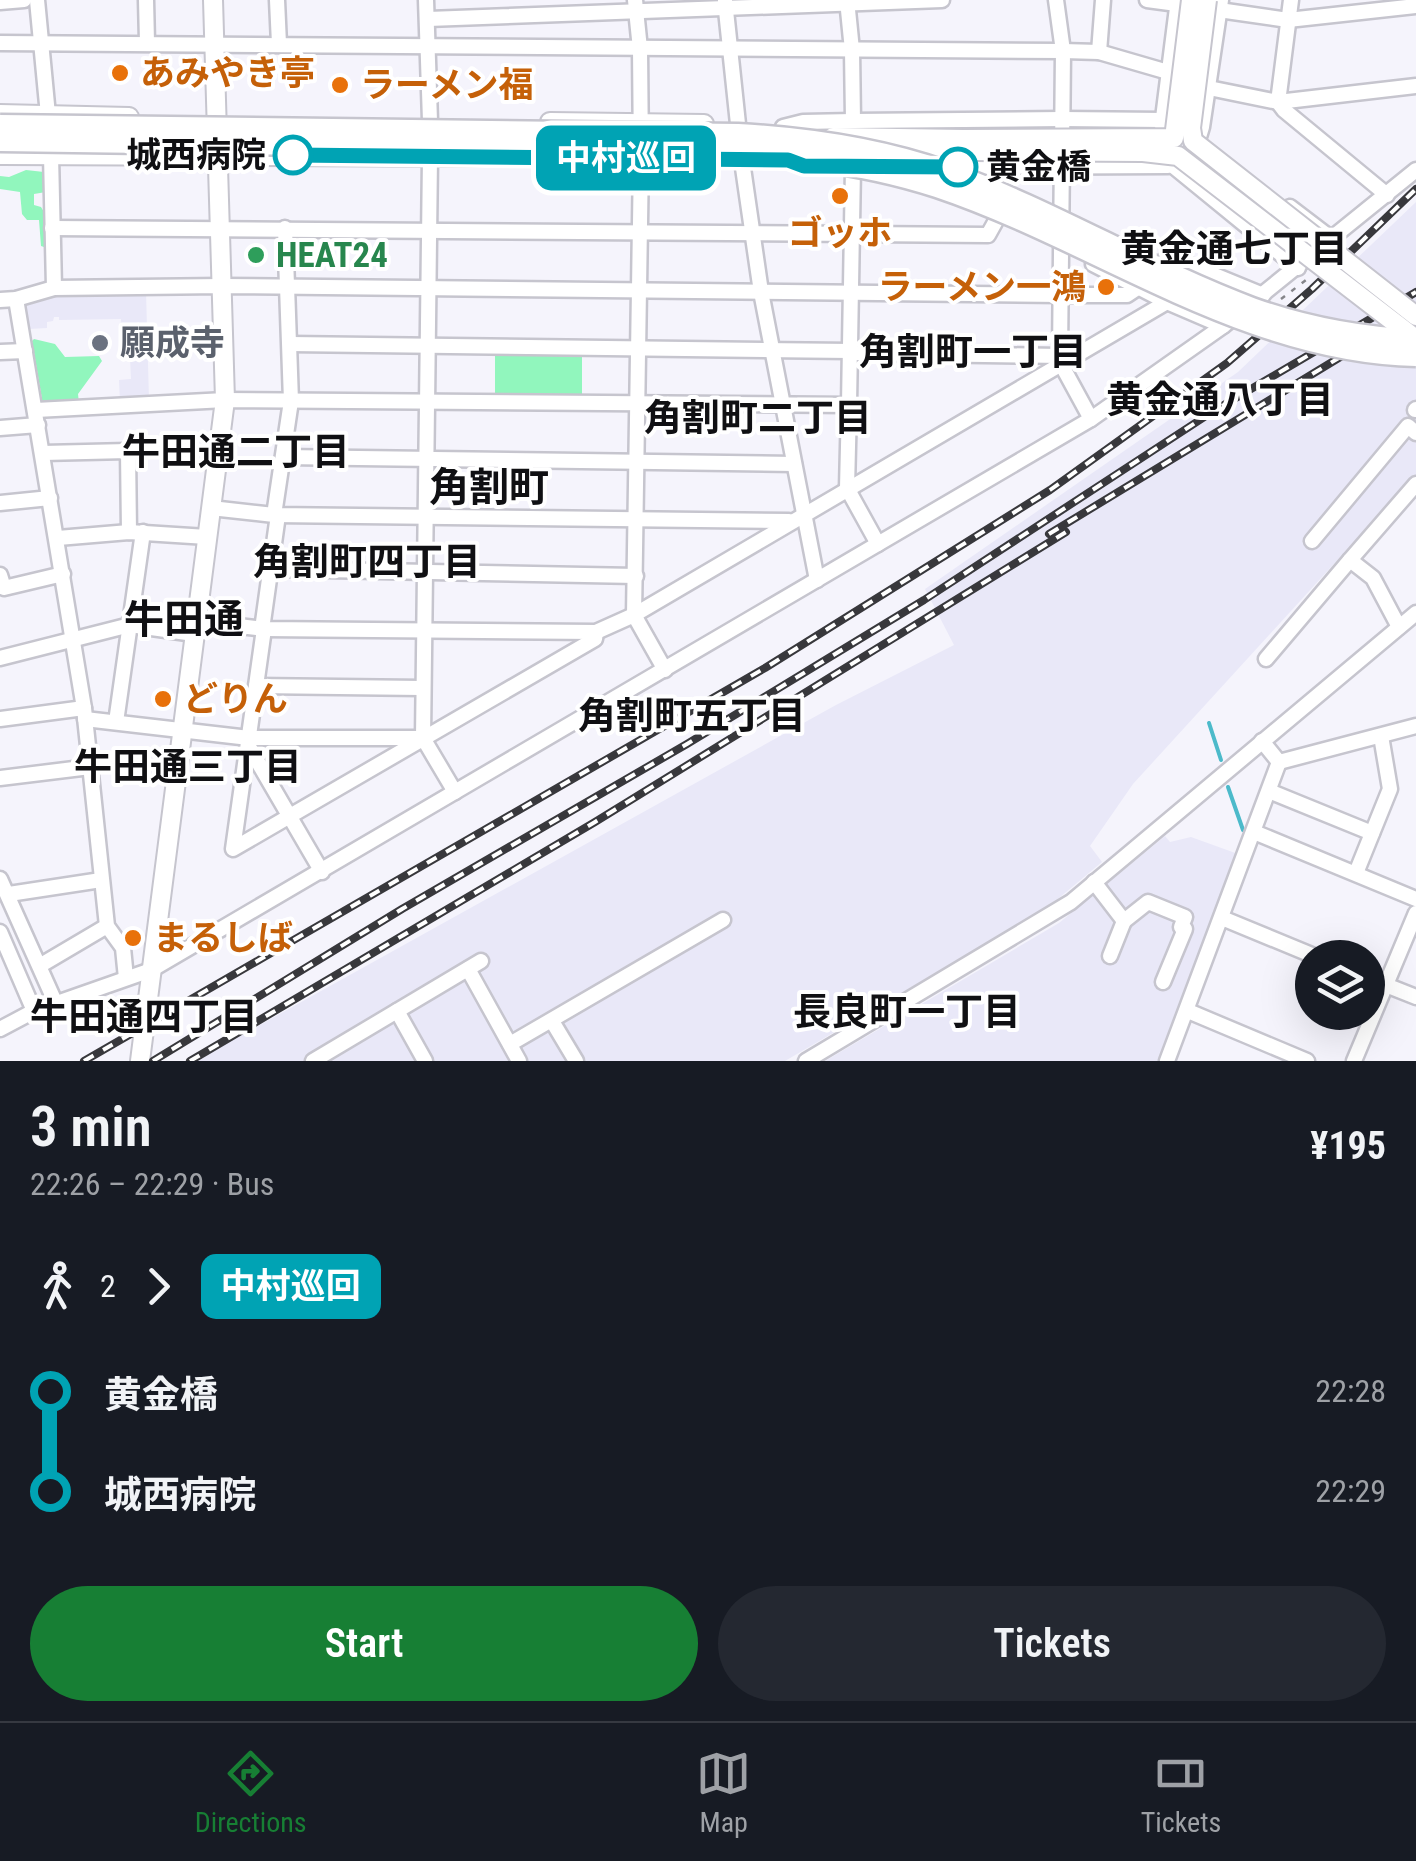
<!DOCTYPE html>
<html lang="en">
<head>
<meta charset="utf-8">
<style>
  :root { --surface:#171b24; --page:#242831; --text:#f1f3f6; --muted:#9ea1a6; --line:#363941; --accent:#177f34 }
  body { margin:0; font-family:"Roboto Condensed","Noto Sans JP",sans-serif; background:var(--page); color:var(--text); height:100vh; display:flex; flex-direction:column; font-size:38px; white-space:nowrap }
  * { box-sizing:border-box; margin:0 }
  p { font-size:32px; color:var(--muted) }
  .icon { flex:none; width:55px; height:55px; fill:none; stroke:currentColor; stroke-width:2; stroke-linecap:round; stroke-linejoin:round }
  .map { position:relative; height:1061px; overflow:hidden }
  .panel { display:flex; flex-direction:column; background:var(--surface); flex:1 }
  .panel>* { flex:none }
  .badge { padding:0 20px; border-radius:15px; font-size:35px; line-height:65px }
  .tools { position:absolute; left:1295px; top:940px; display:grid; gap:20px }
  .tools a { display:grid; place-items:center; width:90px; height:90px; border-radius:50%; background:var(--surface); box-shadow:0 10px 40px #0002; font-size:50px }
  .map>.badge { position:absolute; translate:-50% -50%; box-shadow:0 0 0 5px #fff }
  .legs { display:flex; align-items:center; gap:15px; height:110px; padding:0 30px; font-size:32px }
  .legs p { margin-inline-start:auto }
  .head { display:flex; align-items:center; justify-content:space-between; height:170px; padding:0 30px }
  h1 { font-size:55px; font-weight:600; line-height:75px }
  .cta { display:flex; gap:20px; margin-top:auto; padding:20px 30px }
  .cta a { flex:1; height:115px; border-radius:60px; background:var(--accent); color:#fff; font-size:40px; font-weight:600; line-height:115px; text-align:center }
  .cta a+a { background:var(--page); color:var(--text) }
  ul { padding:0 30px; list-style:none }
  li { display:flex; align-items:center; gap:35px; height:100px; font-size:38px }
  li i { display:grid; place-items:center; width:15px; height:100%; margin:0 12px; background:currentColor }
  li i::after { content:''; width:25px; height:25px; margin:-12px; border:8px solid; border-radius:50%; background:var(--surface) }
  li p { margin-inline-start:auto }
  li:first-child i { background:linear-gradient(#0000 50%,currentColor 0) }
  li:last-child i { background:linear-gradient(currentColor 50%,#0000 0) }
  .dock { display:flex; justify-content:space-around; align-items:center; height:140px; border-top:2px solid var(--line); background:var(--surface); font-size:28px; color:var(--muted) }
  .dock a { display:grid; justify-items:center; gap:5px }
  .dock .on { color:var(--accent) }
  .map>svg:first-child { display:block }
  .built { fill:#e9e8f8 }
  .green { fill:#91f6bd }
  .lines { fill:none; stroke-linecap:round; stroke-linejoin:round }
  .stream { stroke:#4cbaca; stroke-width:4 }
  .minor-casing { stroke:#c6c5ce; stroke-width:19 }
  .major-casing { stroke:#c6c5ce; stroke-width:22 }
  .highway-casing { stroke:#c6c5ce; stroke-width:25 }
  .path { stroke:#85858a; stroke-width:2.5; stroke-dasharray:5 8; stroke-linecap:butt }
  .minor { stroke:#fff; stroke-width:14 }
  .major { stroke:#fff; stroke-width:18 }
  .highway { stroke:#fff; stroke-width:20 }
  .rail-casing { stroke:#38383c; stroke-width:8 }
  .rail { stroke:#fff; stroke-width:4; stroke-dasharray:11; stroke-linecap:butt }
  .major-bridge-casing { stroke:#c6c5ce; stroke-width:22; stroke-linecap:butt }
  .highway-bridge-casing { stroke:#c6c5ce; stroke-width:25; stroke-linecap:butt }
  .major-bridge { stroke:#fff; stroke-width:18 }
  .highway-bridge { stroke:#fff; stroke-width:20 }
  .line-1-casing { stroke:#fff; stroke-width:22 }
  .line-1 { stroke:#00a3b4; stroke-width:15 }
  .food-dot { fill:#e8710a; stroke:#fff; stroke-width:4 }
  .stop-1-dot { fill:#fff; stroke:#00a3b4; stroke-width:5 }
  .leisure-dot { fill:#2e9e5b; stroke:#fff; stroke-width:4 }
  .worship-dot { fill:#6b7280; stroke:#fff; stroke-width:4 }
  .labels { text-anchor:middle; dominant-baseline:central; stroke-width:8; stroke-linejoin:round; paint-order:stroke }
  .food-label { font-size:35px; font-weight:bold; fill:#c56008; stroke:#fff; text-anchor:start }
  .stop-label { font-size:35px; font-weight:bold; fill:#101013; stroke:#fff; text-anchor:end }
  .leisure-label { font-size:35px; font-weight:bold; fill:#27864d; stroke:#fff; text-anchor:start }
  .worship-label { font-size:35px; font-weight:bold; fill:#5b616d; stroke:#fff; text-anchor:start }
  .neighbourhood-label { font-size:38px; font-weight:bold; fill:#101013; stroke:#fff }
  .quarter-label { font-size:40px; font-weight:bold; fill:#101013; stroke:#fff }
</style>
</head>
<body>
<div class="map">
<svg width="1416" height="1061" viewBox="0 0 1416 1061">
  <rect width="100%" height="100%" fill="#f5f4fc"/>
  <g class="built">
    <path d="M 1416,202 L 1416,474 L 1133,784 L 1090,846 L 1102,862 L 1047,908 L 785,1061 L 195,1061 L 836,705 L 954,645 L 925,589 L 1238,372 Z"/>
    <path d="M 146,291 L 149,400 L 120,402 L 119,380 L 131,379 L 130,358 L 135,357 L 134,334 L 122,334 L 121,319 L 59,320 L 59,317 L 54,317 L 53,321 L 47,322 L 47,328 L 29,329 L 24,302 L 38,295 Z"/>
    <path d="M 1165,836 L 1170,842 L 1191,837 L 1238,854 L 1158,1061 L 825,1061 L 1059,923 Z"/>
  </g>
  <g class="green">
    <path d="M 26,170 L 44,172 L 46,192 L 34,194 L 34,205 L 41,207 L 47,217 L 47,248 L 41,246 L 39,220 L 27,220 L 22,214 L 20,192 L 0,189 L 0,176 L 9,177 Z"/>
    <path d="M 34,339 L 55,344 L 65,357 L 99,356 L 102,361 L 78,394 L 79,403 L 43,405 L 32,341 Z"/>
    <path d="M 495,349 L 582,350 L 582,399 L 495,398 Z"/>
  </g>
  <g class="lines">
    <g class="stream">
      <path d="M 1209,723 L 1221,760"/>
      <path d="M 1228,787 L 1243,830"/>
    </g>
    <g class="minor-casing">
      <g id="minor">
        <path d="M 37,0 L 48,115"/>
        <path d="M 146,0 L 147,42"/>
        <path d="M 277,0 L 279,44"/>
        <path d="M 426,0 L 430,121"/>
        <path d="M 635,0 L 640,49 L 641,158 L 634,615 L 665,670"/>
        <path d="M 847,0 L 852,50 L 853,121"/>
        <path d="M 1056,0 L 1063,51 L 1060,356 L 1061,364 L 1091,419"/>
        <path d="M 1147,0 L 1177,4"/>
        <path d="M 1291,0 L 1278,102 L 1284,110 L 1387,195"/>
        <path d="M 725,1 L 738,124"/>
        <path d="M 0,2 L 24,0"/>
        <path d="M 1219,10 L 1288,20 L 1416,6"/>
        <path d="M 428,19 L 942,0"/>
        <path d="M 0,43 L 1063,51 L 1099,52 L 1168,72"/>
        <path d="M 1099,52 L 1103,0"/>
        <path d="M 1209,88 L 1278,102 L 1416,86"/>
        <path d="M 1162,126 L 1178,0"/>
        <path d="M 783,127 L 803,122 L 853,121 L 1062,119 L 1163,120 L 1182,123"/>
        <path d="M 51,155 L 54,288"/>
        <path d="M 430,157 L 423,738 L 455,792"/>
        <path d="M 742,161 L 761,292 L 817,580"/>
        <path d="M 1167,161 L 1298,268"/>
        <path d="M 947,167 L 1168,166 C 1188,158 1197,147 1202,127 L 1221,0"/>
        <path d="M 1290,207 L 1332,239"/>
        <path d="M 52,228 L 988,235 L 998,217"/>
        <path d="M 1093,264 L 1167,302 L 1223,326"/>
        <path d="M 1156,273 L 1168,256 L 1263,295"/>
        <path d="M 16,299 L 84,708 L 107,926 L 123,948 L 126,978"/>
        <path d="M 0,300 L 16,299 L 54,288 L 222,286 L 1061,295 L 1127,295 L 1139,287"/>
        <path d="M 290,344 L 851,351"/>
        <path d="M 0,352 L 25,351"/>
        <path d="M 851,353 L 1060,356"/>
        <path d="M 849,405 L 853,167 L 861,170"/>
        <path d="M 36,410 L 225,400 L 849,405 L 847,488 L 878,544"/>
        <path d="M 1415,410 L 1416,409"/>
        <path d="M 0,428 L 38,425"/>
        <path d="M 43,453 L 128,451 L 129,532"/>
        <path d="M 283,457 L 794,464"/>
        <path d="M 0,503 L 50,498"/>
        <path d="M 211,508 L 274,515 L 789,521"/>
        <path d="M 274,515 L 291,401 L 285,228"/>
        <path d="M 58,538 L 129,532 L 207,537"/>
        <path d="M 1312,541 L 1408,426 L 1416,433"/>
        <path d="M 1350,560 L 1416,484"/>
        <path d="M 270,569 L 636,576"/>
        <path d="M 0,575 L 4,588 L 63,574"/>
        <path d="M 196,621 L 264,629 L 596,632 L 634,615 L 1167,302"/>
        <path d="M 262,629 L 278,515"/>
        <path d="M 264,629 L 233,849 L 595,639 L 596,632"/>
        <path d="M 0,658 L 130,625 L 194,634"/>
        <path d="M 1266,659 L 1350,560 L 1373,578 L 1399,627"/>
        <path d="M 256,686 L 422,688"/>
        <path d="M 0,719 L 84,708"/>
        <path d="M 85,719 L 249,738 L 422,738"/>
        <path d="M 116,722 L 143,532"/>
        <path d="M 248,745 L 322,872"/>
        <path d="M 1279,762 L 1416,726"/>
        <path d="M 0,778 L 90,767"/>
        <path d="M 1269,791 L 1372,833"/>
        <path d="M 1254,832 L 1416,899"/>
        <path d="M 1356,873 L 1390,789 L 1381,736"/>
        <path d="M 0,879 L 56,1004"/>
        <path d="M 1094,882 L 1124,921 L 1110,956"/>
        <path d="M 9,894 L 101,880"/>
        <path d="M 1222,918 L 1319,958"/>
        <path d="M 1124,921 L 1148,902 L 1185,917 L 1181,927 L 1185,929 L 1163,982"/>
        <path d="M 0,932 L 34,1011"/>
        <path d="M 41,965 L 107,926"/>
        <path d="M 468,969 L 519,1061"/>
        <path d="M 1368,978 L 1416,997"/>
        <path d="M 397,1011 L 425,1061"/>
        <path d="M 1188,1011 L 1307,1061"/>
        <path d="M 552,1021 L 576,1061"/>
        <path d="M 0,1029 L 34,1011 L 151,970 L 1091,419 L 1223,326 L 1416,170"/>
        <path d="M 510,1044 L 723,920"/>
        <path d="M 313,1061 L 481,961"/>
        <path d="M 806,1061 L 1071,902 L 1416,613"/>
        <path d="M 1167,1061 L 1279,762 L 1262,741"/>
        <path d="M 1354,1061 L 1416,913"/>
      </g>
    </g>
    <g class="major-casing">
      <g id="major">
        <path d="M 0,114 L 129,117"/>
        <path d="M 550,122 L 704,124"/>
        <path d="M 833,137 L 963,139"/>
        <path d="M 893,151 L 964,151"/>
        <path d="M 0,155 L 494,157"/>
        <path d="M 140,1061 L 225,400 L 213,0"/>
      </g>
    </g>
    <g class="highway-casing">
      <path id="highway" d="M 14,146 L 51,155"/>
    </g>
    <path class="path" d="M 1281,299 L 1310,277"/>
    <use href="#minor" class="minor"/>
    <use href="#major" class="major"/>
    <use href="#highway" class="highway"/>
    <g class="rail-casing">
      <g id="rail">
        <path d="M 1049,534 L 1416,311"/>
        <path d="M 84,1061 L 765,668 L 1050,490 L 1227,363 L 1312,289 L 1416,189"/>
        <path d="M 153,1061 L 402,909 L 687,744 L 924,600 L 1212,412 L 1416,292"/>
        <path d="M 190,1061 L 595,822 L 1066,532"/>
      </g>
    </g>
    <use href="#rail" class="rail"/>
    <g class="major-bridge-casing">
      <g id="major-bridge">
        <path d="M 1207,0 L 1191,128 L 1193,141 L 1416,316"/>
        <path d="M 963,139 L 1174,138 L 1191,0"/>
        <path d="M 964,151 L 1143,152 L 1178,156 L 1416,339"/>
      </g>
    </g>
    <g class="highway-bridge-casing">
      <g id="highway-bridge">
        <path d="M 0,125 L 738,134 C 809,138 879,148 947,172 C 1052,210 1148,269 1252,308 C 1305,327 1361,337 1416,340"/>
        <path d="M 0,141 L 681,150 C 768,153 854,160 937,187 C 1098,241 1242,352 1416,356"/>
      </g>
    </g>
    <use href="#major-bridge" class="major-bridge"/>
    <use href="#highway-bridge" class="highway-bridge"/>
  </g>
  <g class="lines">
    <g class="line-1-casing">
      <path id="line-1" d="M 293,155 L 788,160 L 804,166 L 958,167"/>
    </g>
    <use href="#line-1" class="line-1"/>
  </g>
  <g class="food-dot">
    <circle cx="120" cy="73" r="10"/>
    <circle cx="340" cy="85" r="10"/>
    <circle cx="840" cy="196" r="10"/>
    <circle cx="1106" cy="287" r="10"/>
    <circle cx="163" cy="699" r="10"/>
    <circle cx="133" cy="938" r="10"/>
  </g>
  <g class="stop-1-dot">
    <circle cx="293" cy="155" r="18"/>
    <circle cx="958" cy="167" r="18"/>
  </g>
  <circle class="leisure-dot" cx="256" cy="255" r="10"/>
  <circle class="worship-dot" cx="100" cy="343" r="10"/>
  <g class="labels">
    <g class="food-label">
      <text x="140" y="73">あみやき亭</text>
      <text x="360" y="85">ラーメン福</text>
      <text x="840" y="233" text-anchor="middle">ゴッホ</text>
      <text x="1086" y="287" text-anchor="end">ラーメン一鴻</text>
      <text x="183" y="699">どりん</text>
      <text x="153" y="938">まるしば</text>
    </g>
    <g class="stop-label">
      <text x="266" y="155">城西病院</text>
      <text x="986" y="167" text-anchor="start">黄金橋</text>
    </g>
    <g class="leisure-label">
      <text x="276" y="255">HEAT24</text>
    </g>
    <g class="worship-label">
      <text x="120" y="343">願成寺</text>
    </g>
    <g class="neighbourhood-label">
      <text x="1234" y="249">黄金通七丁目</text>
      <text x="973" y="352">角割町一丁目</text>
      <text x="1220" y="400">黄金通八丁目</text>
      <text x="758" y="418">角割町二丁目</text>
      <text x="236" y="452">牛田通二丁目</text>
      <text x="367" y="562">角割町四丁目</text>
      <text x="692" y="716">角割町五丁目</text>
      <text x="188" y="767">牛田通三丁目</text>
      <text x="907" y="1012">長良町一丁目</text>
      <text x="144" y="1017">牛田通四丁目</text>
    </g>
    <g class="quarter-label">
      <text x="489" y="487">角割町</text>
      <text x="184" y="619">牛田通</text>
    </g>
  </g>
</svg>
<div class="tools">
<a><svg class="icon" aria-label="layers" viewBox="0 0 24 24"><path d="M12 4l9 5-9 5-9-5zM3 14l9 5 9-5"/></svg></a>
</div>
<b class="badge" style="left:626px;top:158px;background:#00a3b4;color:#fff">中村巡回</b>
</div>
<section class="panel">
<div class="head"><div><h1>3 min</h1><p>22:26 – 22:29 · Bus</p></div><b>¥195</b></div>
<div class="legs"><svg class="icon" aria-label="walk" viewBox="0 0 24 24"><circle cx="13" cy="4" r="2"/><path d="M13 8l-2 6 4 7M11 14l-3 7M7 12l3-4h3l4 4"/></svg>2<svg class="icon" aria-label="forward" viewBox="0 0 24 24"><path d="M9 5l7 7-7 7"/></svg><b class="badge" style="background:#00a3b4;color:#fff">中村巡回</b></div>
<ul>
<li><i style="color:#00a3b4"></i><b>黄金橋</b><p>22:28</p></li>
<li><i style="color:#00a3b4"></i><b>城西病院</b><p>22:29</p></li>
</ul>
<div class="cta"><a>Start</a><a>Tickets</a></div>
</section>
<nav class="dock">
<a class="on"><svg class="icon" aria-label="directions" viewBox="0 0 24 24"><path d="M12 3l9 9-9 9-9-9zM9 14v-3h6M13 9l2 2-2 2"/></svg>Directions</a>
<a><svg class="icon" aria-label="map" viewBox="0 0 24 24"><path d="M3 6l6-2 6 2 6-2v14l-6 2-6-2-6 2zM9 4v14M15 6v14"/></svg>Map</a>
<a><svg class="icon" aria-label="tickets" viewBox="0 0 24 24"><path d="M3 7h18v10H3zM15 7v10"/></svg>Tickets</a>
</nav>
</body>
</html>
